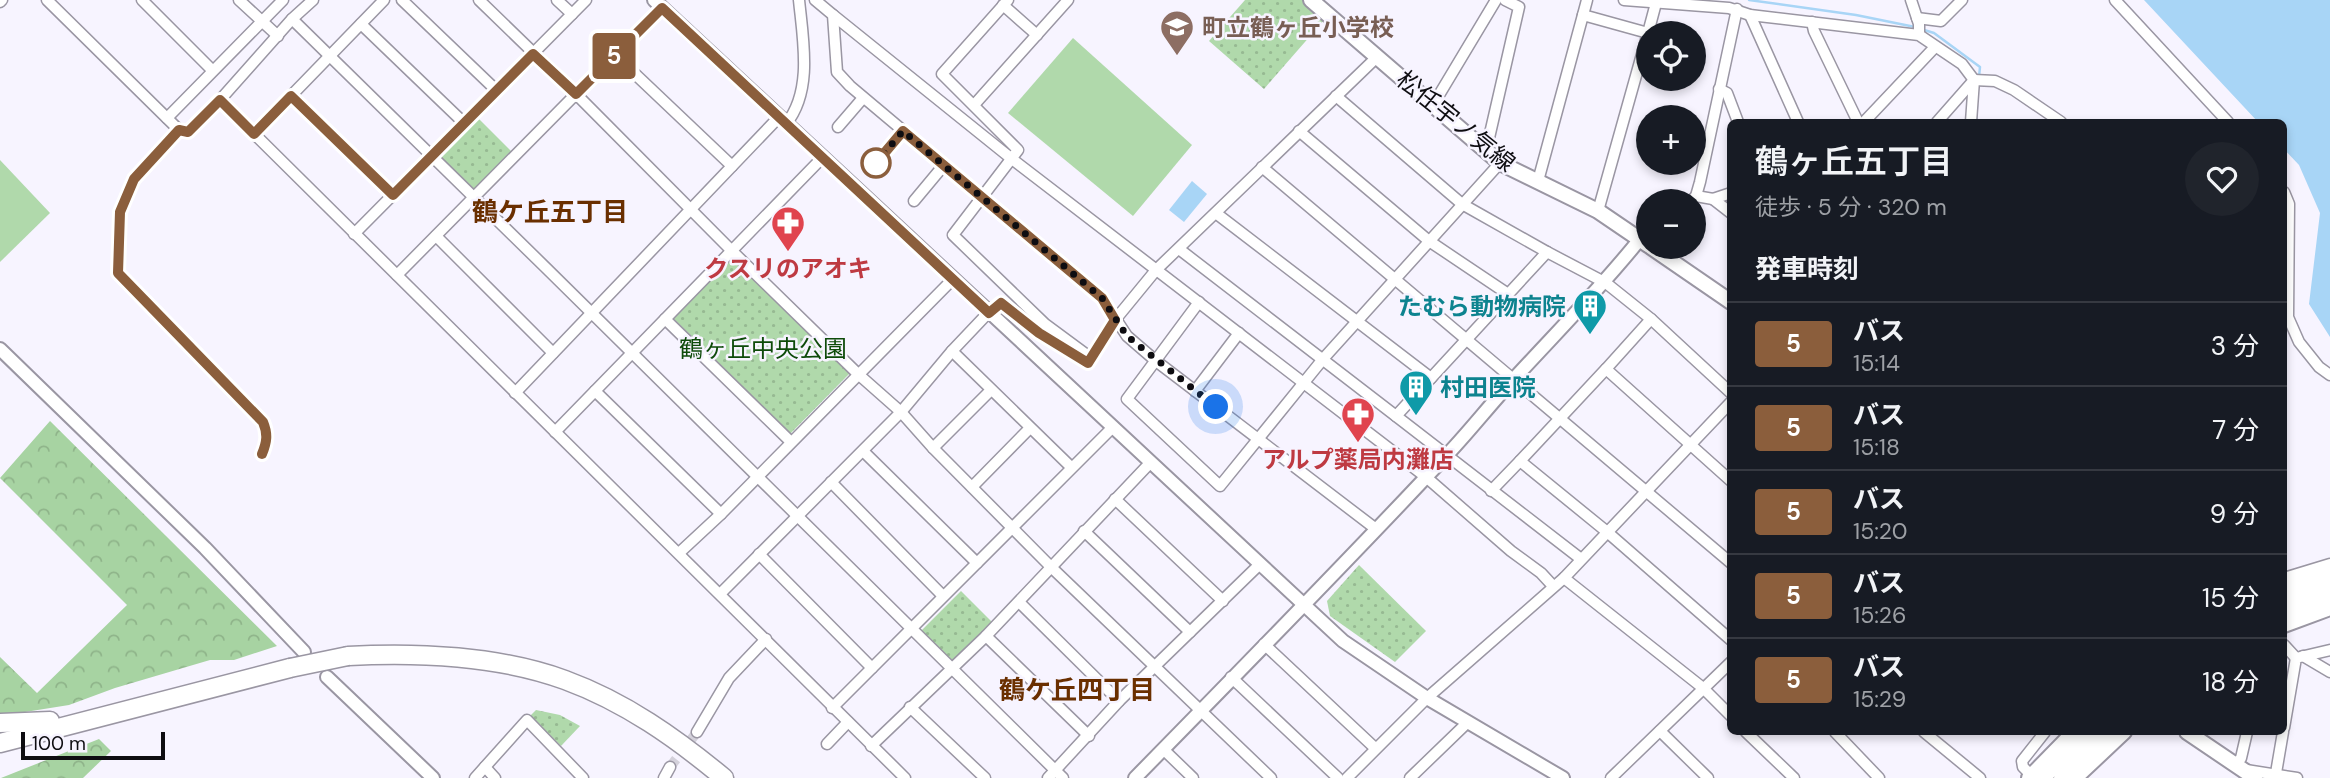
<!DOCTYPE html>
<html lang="ja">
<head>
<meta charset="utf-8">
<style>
  :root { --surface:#171b24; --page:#20242c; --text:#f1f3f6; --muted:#9ea1a6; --line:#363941 }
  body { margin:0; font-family:"DM Sans","Noto Sans JP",sans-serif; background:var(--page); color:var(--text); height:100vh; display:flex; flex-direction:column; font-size:26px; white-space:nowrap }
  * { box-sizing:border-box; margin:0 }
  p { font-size:23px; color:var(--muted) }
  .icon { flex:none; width:38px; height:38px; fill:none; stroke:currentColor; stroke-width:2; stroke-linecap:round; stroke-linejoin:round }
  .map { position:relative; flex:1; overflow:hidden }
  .sheet { position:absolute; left:1727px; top:119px; width:560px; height:616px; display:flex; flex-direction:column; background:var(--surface); border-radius:10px; box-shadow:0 4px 10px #0003 }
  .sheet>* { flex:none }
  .badge { padding:0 14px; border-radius:5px; font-size:24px; line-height:46px }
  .buttons { position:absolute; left:1636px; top:21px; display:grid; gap:14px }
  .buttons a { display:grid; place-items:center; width:70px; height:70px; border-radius:50%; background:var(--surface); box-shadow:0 4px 10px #0003; font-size:35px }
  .scale { position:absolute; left:21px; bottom:18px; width:144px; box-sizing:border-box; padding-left:7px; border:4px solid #0e0d11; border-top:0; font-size:19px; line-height:24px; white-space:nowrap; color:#0e0d11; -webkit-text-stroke:5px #f7f4ff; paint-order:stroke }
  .you { position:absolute; width:35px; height:35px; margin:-18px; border:5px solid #fff; border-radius:50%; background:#1a73e8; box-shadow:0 0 0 10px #1a73e833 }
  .map>.badge { position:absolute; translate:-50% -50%; box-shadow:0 0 0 4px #fff }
  h2 { padding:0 28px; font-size:26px; line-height:63px }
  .round { display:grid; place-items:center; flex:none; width:74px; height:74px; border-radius:37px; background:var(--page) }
  .headline { display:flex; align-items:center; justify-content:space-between; height:119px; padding:0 28px }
  h1 { font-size:33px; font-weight:600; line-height:52px }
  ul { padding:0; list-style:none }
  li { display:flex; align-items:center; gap:21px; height:84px; padding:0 28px; border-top:2px solid var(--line) }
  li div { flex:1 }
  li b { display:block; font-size:26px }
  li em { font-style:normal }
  li .badge { min-width:77px; font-weight:700; text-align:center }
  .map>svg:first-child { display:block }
  .grass { fill:url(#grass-dots) }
  .forest { fill:url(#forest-crowns) }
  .pitch { fill:#b0d9ab }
  .water { fill:#a8d5f6 }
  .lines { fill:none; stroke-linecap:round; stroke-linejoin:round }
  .stream { stroke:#a8d5f6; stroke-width:2.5 }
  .minor-tunnel { stroke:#d4d1db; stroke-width:10; stroke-dasharray:10 5; stroke-linecap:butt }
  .minor-casing { stroke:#9a96a3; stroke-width:13 }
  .tertiary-casing { stroke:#9a96a3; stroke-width:16 }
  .secondary-casing { stroke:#9a96a3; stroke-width:18 }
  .primary-casing { stroke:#9a96a3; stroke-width:18 }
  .motorway-casing { stroke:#9a96a3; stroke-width:21 }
  .minor { stroke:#fff; stroke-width:10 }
  .tertiary { stroke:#fff; stroke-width:12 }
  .secondary { stroke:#fff; stroke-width:14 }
  .primary { stroke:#fff; stroke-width:14 }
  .motorway { stroke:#fff; stroke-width:18 }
  .motorway-bridge-casing { stroke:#9a96a3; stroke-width:21; stroke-linecap:butt }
  .motorway-bridge { stroke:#fff; stroke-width:18 }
  .line-casing { stroke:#fff; stroke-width:16 }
  .line { stroke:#8b5e3c; stroke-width:10 }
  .walk { stroke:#0e0d11; stroke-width:7; stroke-dasharray:0 12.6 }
  .stop-dot { fill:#fff; stroke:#8b5e3c; stroke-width:3.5 }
  .labels { text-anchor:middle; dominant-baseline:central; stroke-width:5; stroke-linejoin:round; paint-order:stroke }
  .education-label { font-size:24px; font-weight:bold; fill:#785e54; stroke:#f7f4ff; text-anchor:start }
  .street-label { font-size:24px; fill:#0e0d11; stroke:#f7f4ff }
  .health-label { font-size:24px; font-weight:bold; fill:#be3a42; stroke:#f7f4ff }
  .culture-label { font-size:24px; font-weight:bold; fill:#0d838f; stroke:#f7f4ff; text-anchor:end }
  .park-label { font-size:24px; fill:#0e4b0a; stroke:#f7f4ff }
  .neighbourhood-label { font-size:26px; font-weight:bold; fill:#6a2f00; stroke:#f7f4ff }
</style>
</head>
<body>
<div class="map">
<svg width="2330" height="778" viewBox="0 0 2330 778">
  <defs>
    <pattern id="grass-dots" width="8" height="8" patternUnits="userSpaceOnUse" patternTransform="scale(1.75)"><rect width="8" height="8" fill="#b0d9ab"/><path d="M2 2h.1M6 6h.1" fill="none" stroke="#96b992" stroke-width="1.8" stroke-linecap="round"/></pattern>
    <pattern id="forest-crowns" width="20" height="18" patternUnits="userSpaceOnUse" patternTransform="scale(1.75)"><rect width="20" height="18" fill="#a7d3a2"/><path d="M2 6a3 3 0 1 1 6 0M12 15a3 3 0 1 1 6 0" fill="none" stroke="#8fb48a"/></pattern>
  </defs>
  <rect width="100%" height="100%" fill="#f7f4ff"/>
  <g class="grass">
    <path d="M 1245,0 L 1303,0 L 1325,19 L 1264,89 L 1209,41 Z"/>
    <path d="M 479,119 L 513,153 L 475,192 L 440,158 Z"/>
    <path d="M 733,257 L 850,373 L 790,434 L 673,318 Z"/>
    <path d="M 1359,565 L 1426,631 L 1395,662 L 1330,616 L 1327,601 Z"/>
    <path d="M 961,591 L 993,623 L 953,662 L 921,631 Z"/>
    <path d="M 536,710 L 560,715 L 580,726 L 561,746 L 530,716 Z"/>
  </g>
  <g class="forest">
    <path d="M 50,421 L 277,646 L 234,660 L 210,660 L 115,688 L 69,705 L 0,716 L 0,657 L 37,693 L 127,605 L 0,478 Z"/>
    <path d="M 99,739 L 111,751 L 83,778 L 1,778 Z"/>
  </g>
  <g class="pitch">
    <path d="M 1073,38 L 1192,145 L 1133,216 L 1008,113 Z"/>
    <path d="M 0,160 L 50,213 L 0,262 Z"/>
  </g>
  <g class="water">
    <path d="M 2144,0 L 2330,0 L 2330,337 L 2309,304 L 2320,213 L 2299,165 L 2284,149 L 2284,122 L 2258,122 Z"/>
    <path d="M 1192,181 L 1207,194 L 1184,222 L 1169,210 Z"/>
  </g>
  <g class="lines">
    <g class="stream">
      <path d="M 1749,0 L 1856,15 L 1915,27"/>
      <path d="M 1921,29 L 1934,33 L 1980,67 L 1979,77"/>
      <path d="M 1976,122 L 1977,105"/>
    </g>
    <path class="minor-tunnel" d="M 670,767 L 697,732"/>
    <g class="minor-casing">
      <g id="minor">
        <path d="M 47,0 L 179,130 L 188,132 L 220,100 L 905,778"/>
        <path d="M 142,0 L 212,70"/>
        <path d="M 239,0 L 278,36"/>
        <path d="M 402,0 L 496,90"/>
        <path d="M 479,0 L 576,94 L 732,251 L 858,374 L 901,412 L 933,448 L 1051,567 L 1271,778"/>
        <path d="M 557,0 L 572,14"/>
        <path d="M 815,0 L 833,15 L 837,72 L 850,86 L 1102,298 L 1127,336 L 1156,361 L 1376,529"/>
        <path d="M 1008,0 L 942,74 L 1018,150 L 953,235 L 1045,324 L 1091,358"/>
        <path d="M 1624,0 L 1729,8 L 1750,15 L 1919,35 L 1962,64 L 1974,80 L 1971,122"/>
        <path d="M 1911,0 L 1919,24 L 1919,35"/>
        <path d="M 2115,0 L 2228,122"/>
        <path d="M 0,2 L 2,0"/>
        <path d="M 1003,5 L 1037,35"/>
        <path d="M 833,15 L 1012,159 L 1426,477 L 1511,551 L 1541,573 L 1553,586"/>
        <path d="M 1583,15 L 1587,0"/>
        <path d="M 1750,15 L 1798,122"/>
        <path d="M 1917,18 L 1941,21 L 1962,0"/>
        <path d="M 292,19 C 550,271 807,525 1063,778"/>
        <path d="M 1812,22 L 1814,31 L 1858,122"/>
        <path d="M 361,24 L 464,123"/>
        <path d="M 1648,33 L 1656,3"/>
        <path d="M 615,55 L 732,166"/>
        <path d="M 1719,89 L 1727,93 L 1738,122"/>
        <path d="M 291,96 L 393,195"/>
        <path d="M 1336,96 L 1462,204 L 1547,252"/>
        <path d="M 220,100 L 292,19 L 313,0"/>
        <path d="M 974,105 L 1068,0"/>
        <path d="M 1433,105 L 1496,0"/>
        <path d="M 167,118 L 283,0"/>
        <path d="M 1864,122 L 1935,47"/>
        <path d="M 1937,122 L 1974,80 L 1995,81 L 2014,90 L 2061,122"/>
        <path d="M 786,124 C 813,91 803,40 799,0"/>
        <path d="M 838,127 L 863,98"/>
        <path d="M 179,130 L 134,179 L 120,212 L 118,273 L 263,422 C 268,434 267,442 262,454"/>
        <path d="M 1299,131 L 1429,241 L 1508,294"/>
        <path d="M 254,134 L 384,0"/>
        <path d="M 1486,151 L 1519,7 L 1505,0"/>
        <path d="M 876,163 L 903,131"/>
        <path d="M 1262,167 L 1731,563"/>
        <path d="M 1538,181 L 1583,15 L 1648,33 L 1598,211"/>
        <path d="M 2284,192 L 2289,204 L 2288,317 L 2299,342 L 2319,367 L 2330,375"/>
        <path d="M 1696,196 L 1713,199 L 1731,193"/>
        <path d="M 1713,199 L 1731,213"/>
        <path d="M 914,201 L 944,165"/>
        <path d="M 1691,201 L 1696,196 L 1700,182 L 1737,9"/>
        <path d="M 1217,214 L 1431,378"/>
        <path d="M 354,234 L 586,0"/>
        <path d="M 436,236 L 553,353"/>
        <path d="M 1179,249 L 1396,416 L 1547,252 L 1606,283 L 1651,319 L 1731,393"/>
        <path d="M 397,275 L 662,7"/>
        <path d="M 1199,302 L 1127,399 L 1220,486 L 1323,359 L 1500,163"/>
        <path d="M 665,319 L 791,442"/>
        <path d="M 1651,319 L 1606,369 L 1731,481"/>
        <path d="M 952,351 L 1071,467"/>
        <path d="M 1606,369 L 1520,461 L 1606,531 L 1731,640"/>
        <path d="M 595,391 L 721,514"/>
        <path d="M 1195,391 L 1239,333"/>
        <path d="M 515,393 L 779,117"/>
        <path d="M 1396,416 L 1581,559"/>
        <path d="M 555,432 L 822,158"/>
        <path d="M 933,448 L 991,390"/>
        <path d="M 863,451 L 977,563"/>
        <path d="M 831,482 L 943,596"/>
        <path d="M 972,487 L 1030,428"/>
        <path d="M 1491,491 L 1520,461"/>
        <path d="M 1115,499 L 1223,601"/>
        <path d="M 1084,531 L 1190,632"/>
        <path d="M 679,553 L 721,514 L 954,278"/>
        <path d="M 759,554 L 872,668"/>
        <path d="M 1564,578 L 1703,688 L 1731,716"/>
        <path d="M 2284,578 L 2330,564"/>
        <path d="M 720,594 L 901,412 L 952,351 L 989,312 L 1001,303 L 1039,333 L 1088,363 L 1115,320 L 1156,270 L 1377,57"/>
        <path d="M 1019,602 L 1119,701"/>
        <path d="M 986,636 L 1089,736"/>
        <path d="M 1264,644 L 1375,748"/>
        <path d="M 2284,645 L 2296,658"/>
        <path d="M 2303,656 L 2330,672"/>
        <path d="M 1231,677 L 1338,778"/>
        <path d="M 910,707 L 985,778"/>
        <path d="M 832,708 L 1112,428"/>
        <path d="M 2284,728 L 2296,658 L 2330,650"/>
        <path d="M 1660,731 L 1708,778"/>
        <path d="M 697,732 L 729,678 L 766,639"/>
        <path d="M 1746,732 L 1794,778"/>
        <path d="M 1835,732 L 1879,778"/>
        <path d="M 1924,732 L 1980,778"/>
        <path d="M 827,744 L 848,722"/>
        <path d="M 871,746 L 986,636 L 1150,463"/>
        <path d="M 1163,749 L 1193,778"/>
        <path d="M 2236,765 L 2241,758 L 2247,732"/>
        <path d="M 485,767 L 495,778"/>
        <path d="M 2246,770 L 2297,778"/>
        <path d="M 2276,773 L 2283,732"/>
        <path d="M 2031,775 L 2023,767 L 2022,761 L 2045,732"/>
        <path d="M 475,778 L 527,720 L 583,778"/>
        <path d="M 664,778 L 670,767"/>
        <path d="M 1048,778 L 1119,701 L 1260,564"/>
        <path d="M 1347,778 L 1427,698 L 1564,578 L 1731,402"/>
        <path d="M 1410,778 L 1468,722"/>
        <path d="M 1611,778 L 1731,662"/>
      </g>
    </g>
    <g class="tertiary-casing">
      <g id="tertiary">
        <path d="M 654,0 L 1343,641 L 1427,698 L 1563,778"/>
        <path d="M 0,349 L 205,548 L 304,652"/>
        <path d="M 327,677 L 433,778"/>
        <path d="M 1135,778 C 1239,672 1343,566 1445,457 C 1468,433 1489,406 1512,381 C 1555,334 1600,289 1640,239"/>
      </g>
    </g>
    <g class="secondary-casing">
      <g id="secondary">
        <path d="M 2284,587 L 2330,572"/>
        <path d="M 2284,599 L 2330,583"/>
        <path d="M 2284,612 L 2330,596"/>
        <path d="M 2284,625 L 2330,608"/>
        <path d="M 2043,778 L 2090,732"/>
        <path d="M 2061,778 L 2107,732"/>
      </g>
    </g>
    <g class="primary-casing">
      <g id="primary">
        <path d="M 1311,0 L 1500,163 L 1598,211 L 1648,245"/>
        <path d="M 1651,247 L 1731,302"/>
        <path d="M 2187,732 L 2255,778"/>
        <path d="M 2029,778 L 2074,732"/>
        <path d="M 2075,778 L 2124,732"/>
      </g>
    </g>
    <g class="motorway-casing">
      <g id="motorway">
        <path d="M 348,656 C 417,652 500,656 565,680 C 625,702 676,738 724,778"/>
        <path d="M 0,723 L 50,721"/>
        <path d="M 0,743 L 290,668"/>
      </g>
    </g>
    <use href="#minor" class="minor"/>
    <use href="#tertiary" class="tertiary"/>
    <use href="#secondary" class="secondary"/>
    <use href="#primary" class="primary"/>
    <use href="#motorway" class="motorway"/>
    <g class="motorway-bridge-casing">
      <path id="motorway-bridge" d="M 290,668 L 348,656"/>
    </g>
    <use href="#motorway-bridge" class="motorway-bridge"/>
  </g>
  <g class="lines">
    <g class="line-casing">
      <path id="line" d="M 262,454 C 267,442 268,434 263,422 L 118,273 L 120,212 L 134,179 L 179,130 L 188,132 L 220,100 L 254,134 L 291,96 L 393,195 L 533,54 L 576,94 L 662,8 L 989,313 L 1001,303 L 1039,333 L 1088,363 L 1115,320 L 1102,298 L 903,131 L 876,163"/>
    </g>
    <use href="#line" class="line"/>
    <path class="walk" d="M 876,163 L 903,131 L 1102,298 L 1127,336 L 1216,407"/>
  </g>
  <defs>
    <g id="school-pin" transform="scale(1.75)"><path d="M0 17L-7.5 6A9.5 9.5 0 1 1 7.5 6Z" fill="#8d6e63" stroke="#f7f4ff"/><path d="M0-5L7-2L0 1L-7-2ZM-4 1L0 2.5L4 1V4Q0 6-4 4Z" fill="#fff"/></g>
    <g id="pharmacy-pin" transform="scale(1.75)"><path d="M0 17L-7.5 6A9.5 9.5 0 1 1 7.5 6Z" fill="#e0444e" stroke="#f7f4ff"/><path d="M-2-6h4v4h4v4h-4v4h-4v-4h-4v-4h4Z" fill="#fff"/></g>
    <g id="building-pin" transform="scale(1.75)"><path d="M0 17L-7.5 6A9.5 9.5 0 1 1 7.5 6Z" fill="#0f9aa8" stroke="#f7f4ff"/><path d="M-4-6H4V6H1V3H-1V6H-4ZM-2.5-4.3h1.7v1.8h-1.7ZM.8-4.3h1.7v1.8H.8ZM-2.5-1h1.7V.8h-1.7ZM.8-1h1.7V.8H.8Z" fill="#fff"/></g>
  </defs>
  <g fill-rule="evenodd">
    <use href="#school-pin" x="1177" y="27"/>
    <use href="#pharmacy-pin" x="788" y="223"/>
    <use href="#building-pin" x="1590" y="306"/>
    <use href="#building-pin" x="1416" y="387"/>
    <use href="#pharmacy-pin" x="1358" y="414"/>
  </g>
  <circle class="stop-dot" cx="876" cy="163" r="14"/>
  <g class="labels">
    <g class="education-label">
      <text x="1202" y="27">町立鶴ヶ丘小学校</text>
    </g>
    <g class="street-label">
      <text transform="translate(1456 121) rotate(39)">松任宇ノ気線</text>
    </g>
    <g class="health-label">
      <text x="788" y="268">クスリのアオキ</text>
      <text x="1358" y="459">アルプ薬局内灘店</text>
    </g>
    <g class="culture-label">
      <text x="1566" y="306">たむら動物病院</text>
      <text x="1440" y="387" text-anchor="start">村田医院</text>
    </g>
    <g class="park-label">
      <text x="763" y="348">鶴ヶ丘中央公園</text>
    </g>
    <g class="neighbourhood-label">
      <text x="550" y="212">鶴ケ丘五丁目</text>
      <text x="1077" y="690">鶴ケ丘四丁目</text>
    </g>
  </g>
</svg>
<div class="buttons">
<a><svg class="icon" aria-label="locate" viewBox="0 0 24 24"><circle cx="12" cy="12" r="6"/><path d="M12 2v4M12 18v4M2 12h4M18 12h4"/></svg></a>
<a>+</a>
<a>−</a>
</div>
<div class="scale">100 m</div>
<div class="you" style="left:1216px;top:407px"></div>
<b class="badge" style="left:614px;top:56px;background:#8b5e3c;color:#fff">5</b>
<section class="sheet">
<div class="headline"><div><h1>鶴ヶ丘五丁目</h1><p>徒歩 · 5 分 · 320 m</p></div><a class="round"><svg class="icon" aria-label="heart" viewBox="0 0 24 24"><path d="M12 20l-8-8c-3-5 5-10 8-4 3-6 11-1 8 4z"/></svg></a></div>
<h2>発車時刻</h2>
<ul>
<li><span class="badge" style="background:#8b5e3c;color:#fff">5</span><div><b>バス</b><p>15:14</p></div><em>3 分</em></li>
<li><span class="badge" style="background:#8b5e3c;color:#fff">5</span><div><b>バス</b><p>15:18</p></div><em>7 分</em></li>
<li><span class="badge" style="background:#8b5e3c;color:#fff">5</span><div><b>バス</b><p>15:20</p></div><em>9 分</em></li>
<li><span class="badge" style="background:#8b5e3c;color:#fff">5</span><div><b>バス</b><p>15:26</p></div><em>15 分</em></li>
<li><span class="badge" style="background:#8b5e3c;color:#fff">5</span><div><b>バス</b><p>15:29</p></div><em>18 分</em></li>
</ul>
</section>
</div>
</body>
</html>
